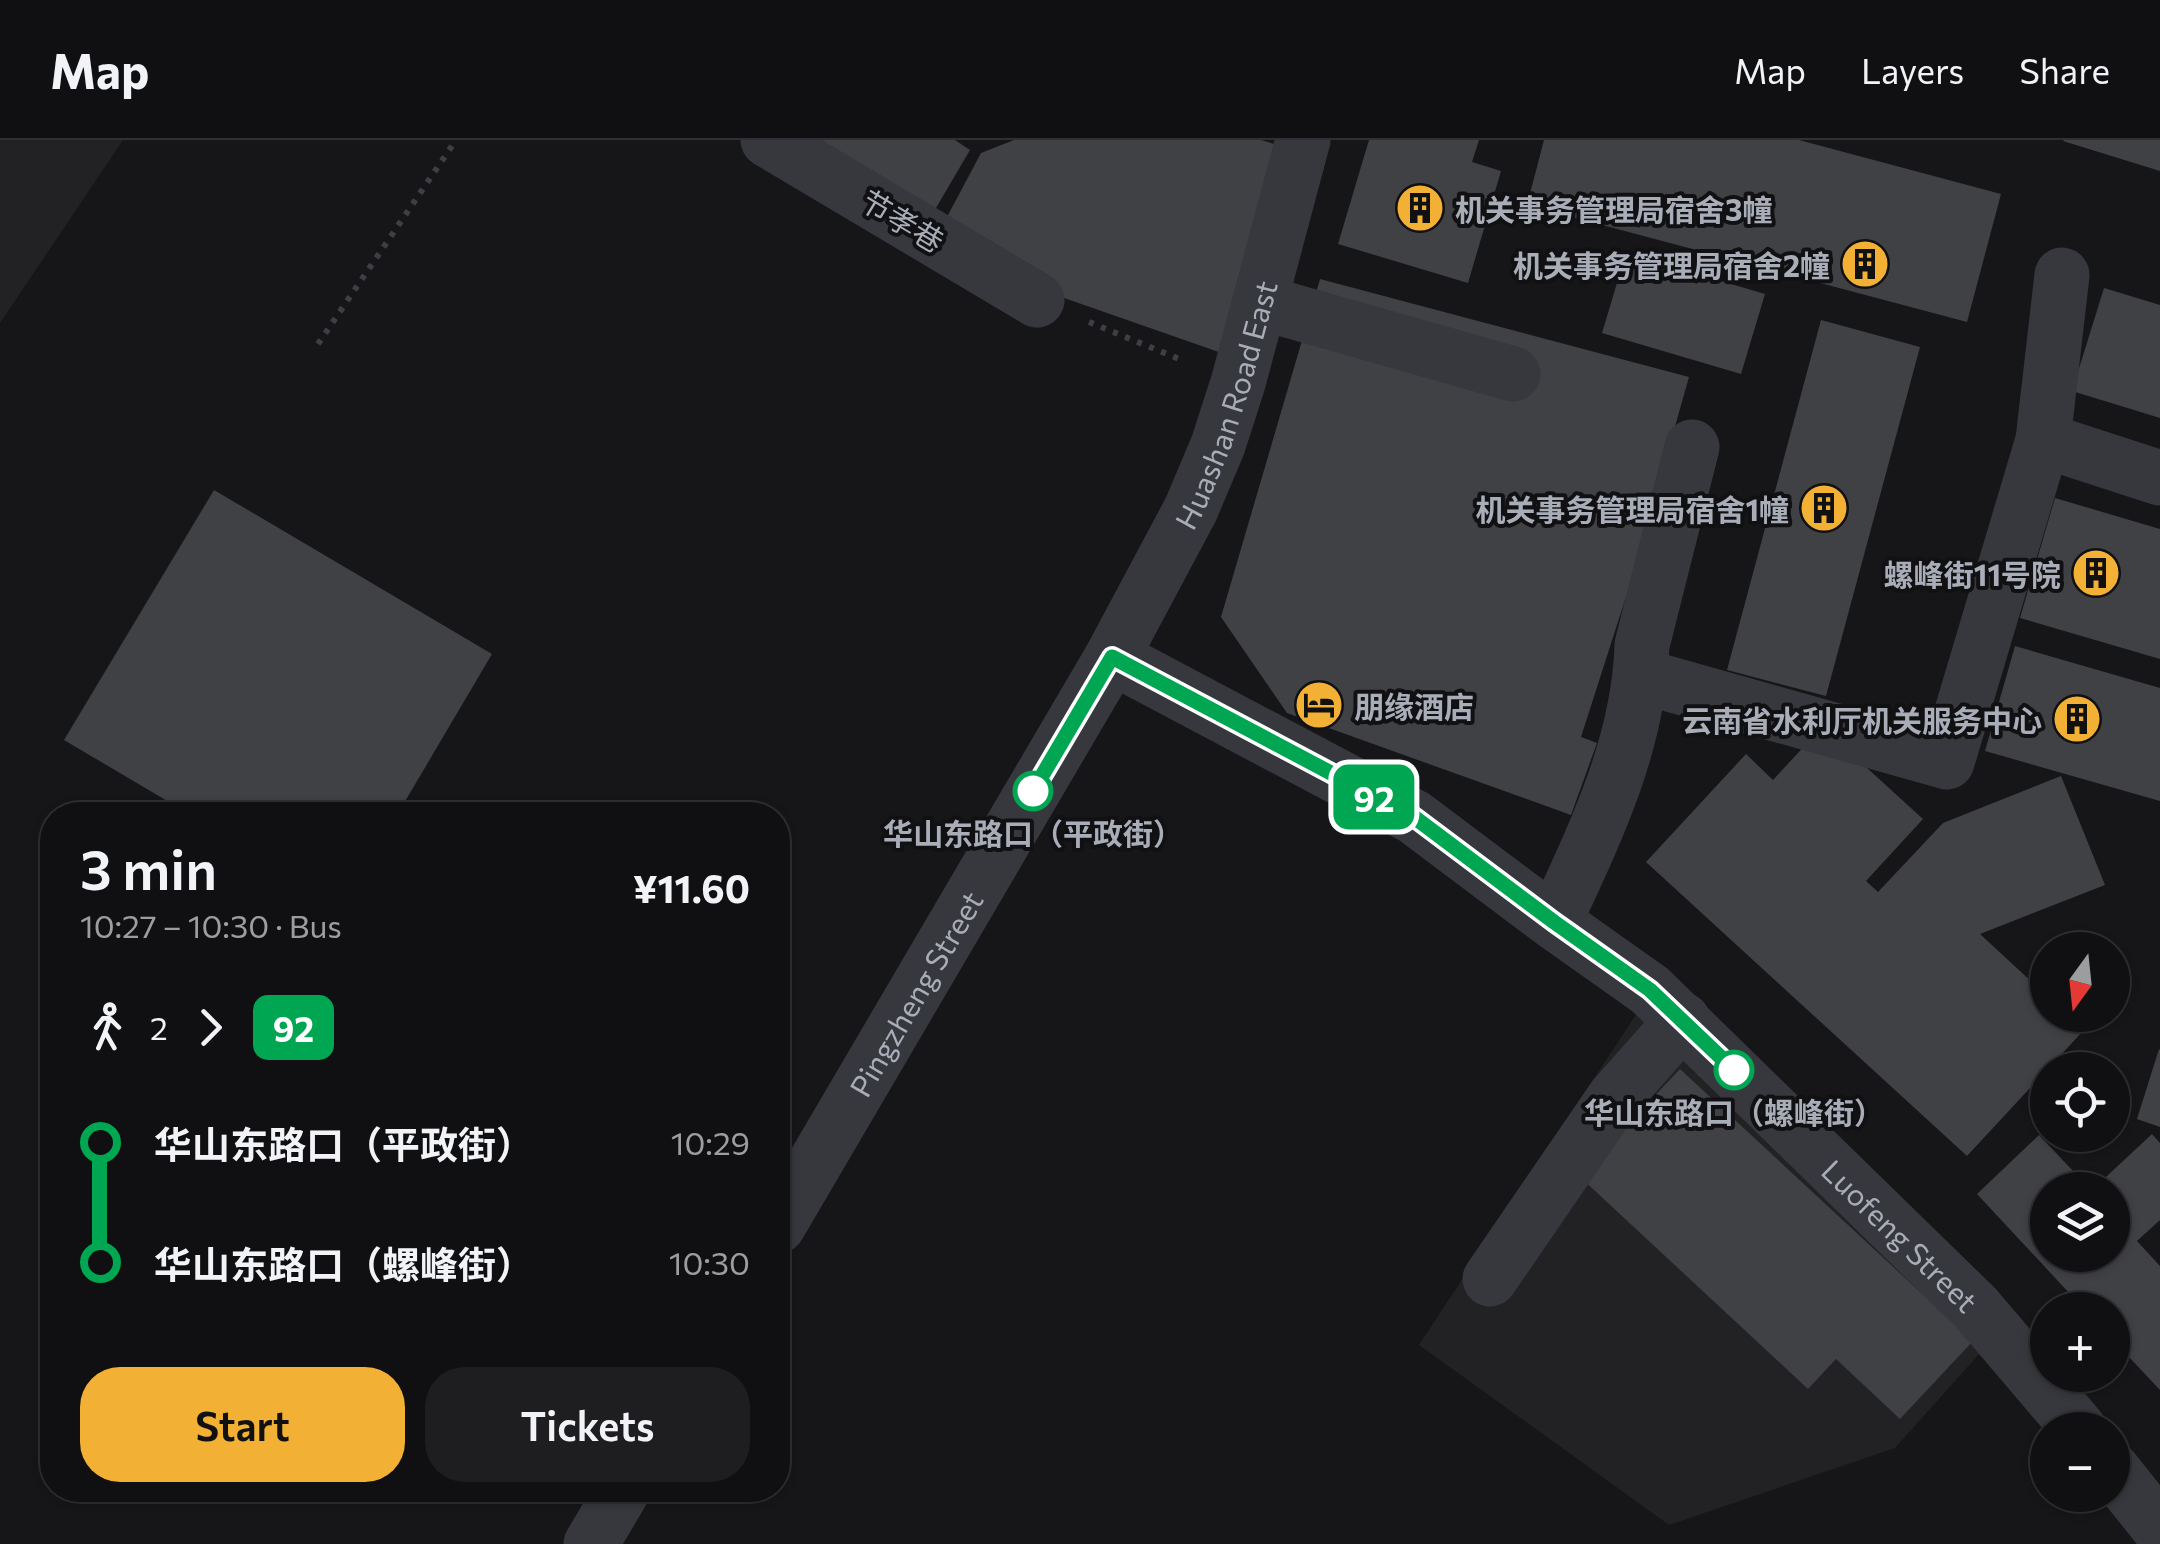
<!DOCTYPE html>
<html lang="en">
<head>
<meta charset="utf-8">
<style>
  :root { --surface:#101012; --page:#1e1e20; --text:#f1f3f6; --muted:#9c9d9f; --line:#303032; --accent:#f2b134 }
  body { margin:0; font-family:Commissioner,"Noto Sans SC",sans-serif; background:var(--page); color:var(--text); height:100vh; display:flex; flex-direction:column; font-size:38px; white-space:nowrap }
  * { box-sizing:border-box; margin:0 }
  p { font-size:32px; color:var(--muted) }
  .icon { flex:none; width:55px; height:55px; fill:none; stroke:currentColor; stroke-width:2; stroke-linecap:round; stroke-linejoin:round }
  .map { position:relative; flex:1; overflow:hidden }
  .drawer { position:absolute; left:40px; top:662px; width:750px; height:700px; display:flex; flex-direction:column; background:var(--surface); border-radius:40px; box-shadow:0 2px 8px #0004,0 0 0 2px var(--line) }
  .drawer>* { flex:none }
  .badge { padding:0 20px; border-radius:15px; font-size:35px; line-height:65px }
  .needle { width:65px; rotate:195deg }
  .tools { position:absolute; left:2030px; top:792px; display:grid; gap:20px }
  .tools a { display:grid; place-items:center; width:100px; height:100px; border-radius:50%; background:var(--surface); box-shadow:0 2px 8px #0004,0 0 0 2px var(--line); font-size:50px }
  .map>.badge { position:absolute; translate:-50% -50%; box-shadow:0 0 0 5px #fff }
  .legs { display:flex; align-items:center; gap:15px; height:110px; padding:0 40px; font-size:32px }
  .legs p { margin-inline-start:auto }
  .head { display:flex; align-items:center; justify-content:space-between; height:170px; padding:0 40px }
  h1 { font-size:55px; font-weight:600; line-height:75px }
  .cta { display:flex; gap:20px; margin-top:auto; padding:20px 40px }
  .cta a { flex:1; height:115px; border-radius:40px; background:var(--accent); color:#111; font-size:40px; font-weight:600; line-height:115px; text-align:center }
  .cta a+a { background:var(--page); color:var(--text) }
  ul { padding:0 40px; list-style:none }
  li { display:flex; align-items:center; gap:35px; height:120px; font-size:38px }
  li i { display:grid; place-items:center; width:15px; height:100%; margin:0 12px; background:currentColor }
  li i::after { content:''; width:25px; height:25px; margin:-12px; border:8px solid; border-radius:50%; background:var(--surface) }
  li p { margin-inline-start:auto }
  li:first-child i { background:linear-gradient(#0000 50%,currentColor 0) }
  li:last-child i { background:linear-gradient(currentColor 50%,#0000 0) }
  header { display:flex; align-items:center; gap:60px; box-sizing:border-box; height:140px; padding:0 50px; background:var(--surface); border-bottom:2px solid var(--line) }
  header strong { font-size:48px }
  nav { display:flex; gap:55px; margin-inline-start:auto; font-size:35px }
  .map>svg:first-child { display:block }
  .built { fill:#222225 }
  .building { fill:#404145 }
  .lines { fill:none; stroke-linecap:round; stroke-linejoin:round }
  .path { stroke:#3d3f44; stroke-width:6; stroke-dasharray:5 8; stroke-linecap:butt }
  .minor { stroke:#37383d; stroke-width:55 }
  .line-1-casing { stroke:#fff; stroke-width:22 }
  .line-1 { stroke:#00a651; stroke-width:15 }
  .stop-1-dot { fill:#fff; stroke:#00a651; stroke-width:5 }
  .labels { text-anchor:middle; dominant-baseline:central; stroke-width:8; stroke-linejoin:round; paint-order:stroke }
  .poi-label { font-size:30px; font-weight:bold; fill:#a8adb8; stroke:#111113; text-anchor:end }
  .street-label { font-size:30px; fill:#a8adb8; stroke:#111113 }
  .stop-label { font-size:30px; font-weight:bold; fill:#a8adb8; stroke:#111113 }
</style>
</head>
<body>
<header>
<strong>Map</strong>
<nav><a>Map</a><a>Layers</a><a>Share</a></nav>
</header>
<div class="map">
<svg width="2160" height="1404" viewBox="0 0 2160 1404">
  <rect width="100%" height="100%" fill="#161618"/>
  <g class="built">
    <path d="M 0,0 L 123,0 L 0,183 Z"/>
    <path d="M 1637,873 L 1989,1203 L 1895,1308 L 1669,1385 L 1419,1205 Z"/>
  </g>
  <g class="building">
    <path d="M 786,0 L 955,0 L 970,10 L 926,85 Z"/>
    <path d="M 1014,0 L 1261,0 L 1284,7 L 1233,217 L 1047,152 L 940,90 L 981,13 Z"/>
    <path d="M 1369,0 L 1479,0 L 1472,22 L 1501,31 L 1468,143 L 1338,104 Z"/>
    <path d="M 1544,0 L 1799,0 L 2001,54 L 1967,182 L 1527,65 Z"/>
    <path d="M 2064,0 L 2160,0 L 2160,31 L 2063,1 Z"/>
    <path d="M 1626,113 L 1765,154 L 1741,234 L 1602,193 Z"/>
    <path d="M 1320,139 L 1689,237 L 1633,435 L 1581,597 L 1597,603 L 1571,675 L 1287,573 L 1221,477 Z"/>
    <path d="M 2104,148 L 2160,165 L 2160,278 L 2072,251 Z"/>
    <path d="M 1821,180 L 1920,207 L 1826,556 L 1727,530 Z"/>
    <path d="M 214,350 L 492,514 L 397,675 L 191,675 L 64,600 Z"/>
    <path d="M 2055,358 L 2160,389 L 2160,519 L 2020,478 Z"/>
    <path d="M 2015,506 L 2160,548 L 2160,661 L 1985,611 Z"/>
    <path d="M 1822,587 L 1923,679 L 1866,741 L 1878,752 L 1943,683 L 2061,636 L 2105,745 L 1980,794 L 2048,857 L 2048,875 L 2068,875 L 2084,890 L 1967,1016 L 1646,722 L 1746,614 L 1773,640 Z"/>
    <path d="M 2159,909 L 2160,910 L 2160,987 L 2137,979 Z"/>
    <path d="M 1680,929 L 1973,1201 L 1900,1279 L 1836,1219 L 1808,1249 L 1579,1036 Z"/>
    <path d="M 2152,994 L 2160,1003 L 2160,1080 L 2137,1101 L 2160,1126 L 2160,1250 L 2112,1199 L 2112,1170 L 2085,1170 L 1977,1054 L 2039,995 L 2091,1050 L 2048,1050 L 2048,1115 L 2112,1115 L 2112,1050 L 2092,1050 Z"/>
  </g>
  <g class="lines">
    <g class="path">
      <path d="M 1089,182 L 1184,221"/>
      <path d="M 318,204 L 456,0"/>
    </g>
    <g class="minor">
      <path d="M 768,0 L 1037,160"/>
      <path d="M 2062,135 L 2043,300 L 2160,338"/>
      <path d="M 1260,162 L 1513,234"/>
      <path id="s1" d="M 1112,517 L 1414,677 L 1554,782 L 1650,850 L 1976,1168 L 2080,1290"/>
      <path d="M 1641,536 L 1947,622 L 2043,300"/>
      <path d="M 1554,782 C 1595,694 1639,604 1642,505 L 1692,307"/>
      <path id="s2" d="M 778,1086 L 1112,517 L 1191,369 L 1218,305 L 1238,243 L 1303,0"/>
      <path d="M 1490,1139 L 1614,958 L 1683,880"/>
      <path d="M 2112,1329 L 2160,1389"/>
      <path d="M 591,1404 L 623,1350"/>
    </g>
  </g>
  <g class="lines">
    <g class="line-1-casing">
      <path id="line-1" d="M 1033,651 L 1112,517 L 1414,677 L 1554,782 L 1650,850 L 1734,930"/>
    </g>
    <use href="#line-1" class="line-1"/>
  </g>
  <defs>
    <g id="building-disc" transform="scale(2.5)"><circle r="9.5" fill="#f2b134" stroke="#111113"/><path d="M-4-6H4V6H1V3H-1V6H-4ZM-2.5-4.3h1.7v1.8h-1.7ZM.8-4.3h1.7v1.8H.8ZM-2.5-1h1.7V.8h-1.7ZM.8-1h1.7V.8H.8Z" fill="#111"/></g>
    <g id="hotel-disc" transform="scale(2.5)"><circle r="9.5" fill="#f2b134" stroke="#111113"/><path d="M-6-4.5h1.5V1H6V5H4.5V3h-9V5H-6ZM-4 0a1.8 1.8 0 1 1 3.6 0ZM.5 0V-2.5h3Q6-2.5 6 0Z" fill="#111"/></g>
  </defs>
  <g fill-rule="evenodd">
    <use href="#building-disc" x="1420" y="68"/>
    <use href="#building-disc" x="1865" y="124"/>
    <use href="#building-disc" x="1824" y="368"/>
    <use href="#building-disc" x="2096" y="433"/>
    <use href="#hotel-disc" x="1319" y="565"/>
    <use href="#building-disc" x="2077" y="579"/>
  </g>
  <g class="stop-1-dot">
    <circle cx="1033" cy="651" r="18"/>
    <circle cx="1734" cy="930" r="18"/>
  </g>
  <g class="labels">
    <g class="poi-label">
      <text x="1455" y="68" text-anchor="start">机关事务管理局宿舍3幢</text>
      <text x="1830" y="124">机关事务管理局宿舍2幢</text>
      <text x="1789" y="368">机关事务管理局宿舍1幢</text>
      <text x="2061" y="433">螺峰街11号院</text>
      <text x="1354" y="565" text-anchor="start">朋缘酒店</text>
      <text x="2042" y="579">云南省水利厅机关服务中心</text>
    </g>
    <g class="street-label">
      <text transform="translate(903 80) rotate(31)">节孝巷</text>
      <text stroke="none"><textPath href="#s2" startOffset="938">Huashan Road East</textPath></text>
      <text stroke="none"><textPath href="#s2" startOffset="270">Pingzheng Street</textPath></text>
      <text stroke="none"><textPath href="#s1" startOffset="985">Luofeng Street</textPath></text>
    </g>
    <g class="stop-label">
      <text x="1033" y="692">华山东路口（平政街）</text>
      <text x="1734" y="971">华山东路口（螺峰街）</text>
    </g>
  </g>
</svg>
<div class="tools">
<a><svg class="needle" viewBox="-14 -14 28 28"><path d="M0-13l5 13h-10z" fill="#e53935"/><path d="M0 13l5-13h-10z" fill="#9c9d9f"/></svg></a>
<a><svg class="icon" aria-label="locate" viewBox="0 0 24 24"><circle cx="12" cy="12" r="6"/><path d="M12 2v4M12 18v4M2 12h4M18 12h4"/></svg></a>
<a><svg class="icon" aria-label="layers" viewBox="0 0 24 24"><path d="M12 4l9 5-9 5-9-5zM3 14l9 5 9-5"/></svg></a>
<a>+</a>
<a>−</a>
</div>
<b class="badge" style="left:1374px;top:657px;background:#00a651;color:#fff">92</b>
<section class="drawer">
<div class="head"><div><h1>3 min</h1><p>10:27 – 10:30 · Bus</p></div><b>¥11.60</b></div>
<div class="legs"><svg class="icon" aria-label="walk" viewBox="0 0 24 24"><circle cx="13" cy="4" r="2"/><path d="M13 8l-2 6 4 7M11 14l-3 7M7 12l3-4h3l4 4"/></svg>2<svg class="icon" aria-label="forward" viewBox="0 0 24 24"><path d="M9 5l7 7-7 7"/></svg><b class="badge" style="background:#00a651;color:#fff">92</b></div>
<ul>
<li><i style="color:#00a651"></i><b>华山东路口（平政街）</b><p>10:29</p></li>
<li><i style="color:#00a651"></i><b>华山东路口（螺峰街）</b><p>10:30</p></li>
</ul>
<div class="cta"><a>Start</a><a>Tickets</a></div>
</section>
</div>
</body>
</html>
